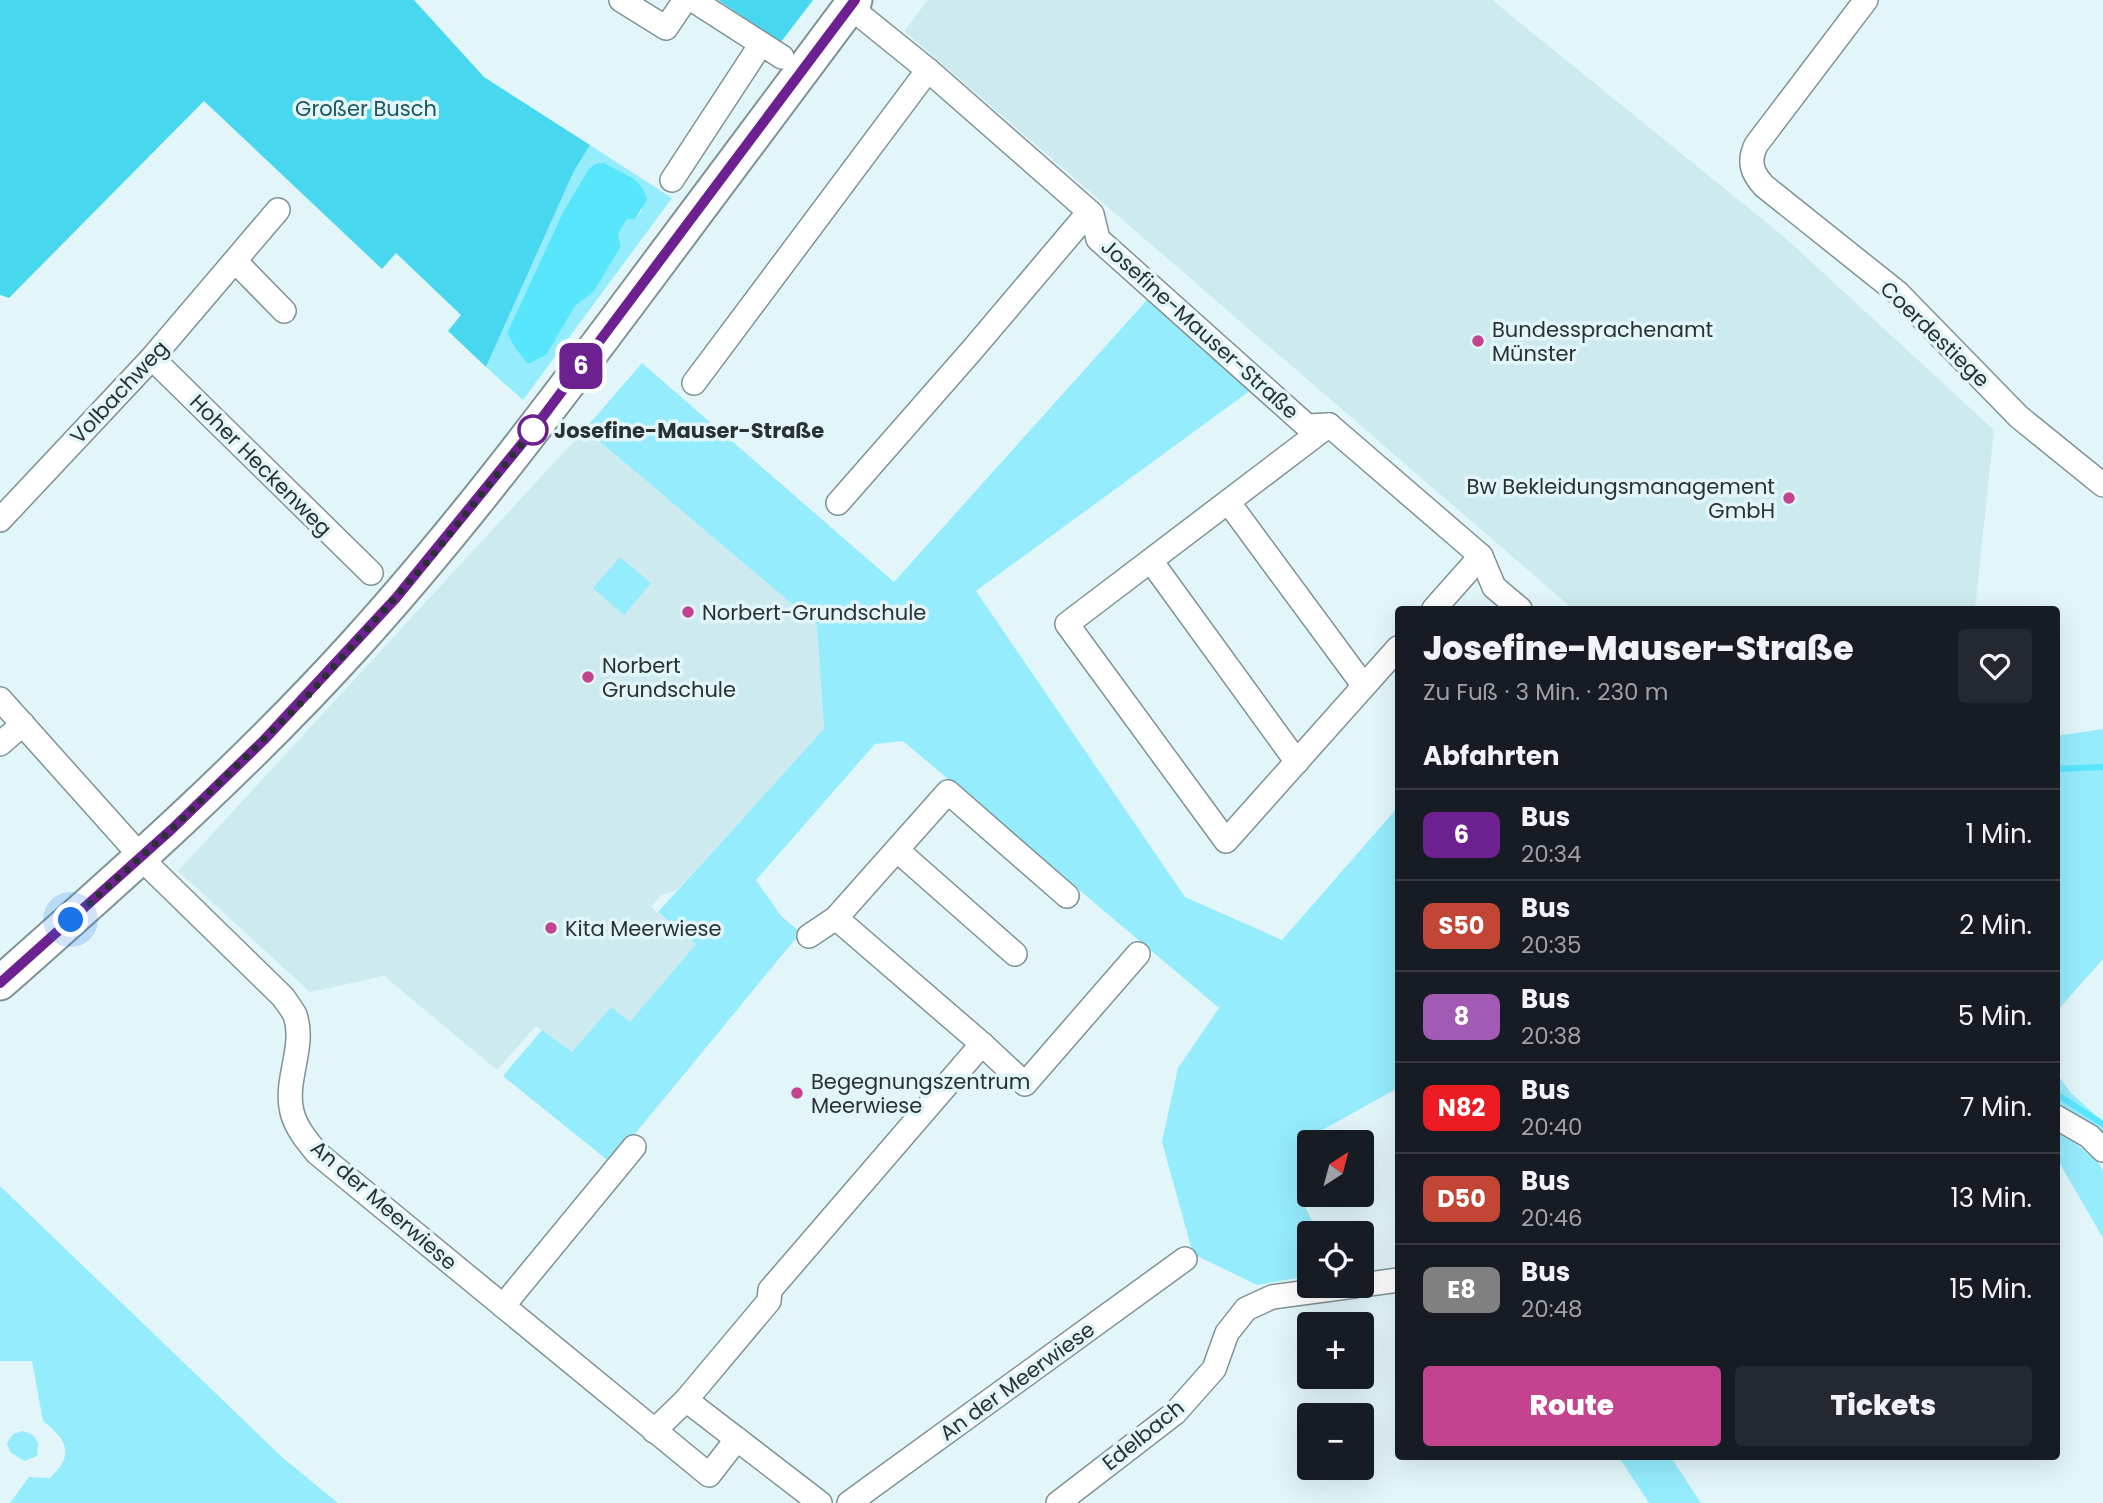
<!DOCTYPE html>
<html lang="de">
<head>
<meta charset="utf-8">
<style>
  :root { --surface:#171b24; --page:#242831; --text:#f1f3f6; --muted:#9ea1a6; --line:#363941; --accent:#c3438f }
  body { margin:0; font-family:Poppins,sans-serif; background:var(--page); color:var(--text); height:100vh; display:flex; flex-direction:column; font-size:26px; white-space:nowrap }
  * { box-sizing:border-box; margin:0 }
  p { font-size:23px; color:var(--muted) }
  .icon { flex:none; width:38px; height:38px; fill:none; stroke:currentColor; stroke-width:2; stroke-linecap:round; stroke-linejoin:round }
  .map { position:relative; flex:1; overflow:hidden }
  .sheet { position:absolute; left:1395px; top:606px; width:665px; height:854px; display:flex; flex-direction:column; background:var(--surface); border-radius:7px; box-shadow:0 7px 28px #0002 }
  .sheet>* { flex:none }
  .badge { padding:0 14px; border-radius:10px; font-size:24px; line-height:46px }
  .needle { width:46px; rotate:36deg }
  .controls { position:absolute; left:1297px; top:1130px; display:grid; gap:14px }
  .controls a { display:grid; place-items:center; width:77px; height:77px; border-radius:7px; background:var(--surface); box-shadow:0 7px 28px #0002; font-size:35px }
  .you { position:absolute; width:35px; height:35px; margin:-18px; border:5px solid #fff; border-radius:50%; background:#1a73e8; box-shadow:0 0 0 10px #1a73e833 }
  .map>.badge { position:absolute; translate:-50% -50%; box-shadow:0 0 0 4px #fff }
  h2 { padding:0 28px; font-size:26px; line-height:63px }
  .round { display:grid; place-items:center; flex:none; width:74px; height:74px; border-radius:7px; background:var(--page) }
  .headline { display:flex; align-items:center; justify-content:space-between; height:119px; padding:0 28px }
  h1 { font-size:33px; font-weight:800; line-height:52px }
  .button { display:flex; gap:14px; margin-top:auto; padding:14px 28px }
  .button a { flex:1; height:80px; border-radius:7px; background:var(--accent); color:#fff; font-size:28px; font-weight:800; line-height:80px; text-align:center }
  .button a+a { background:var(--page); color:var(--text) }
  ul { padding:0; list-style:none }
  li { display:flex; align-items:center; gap:21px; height:91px; padding:0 28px; border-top:2px solid var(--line) }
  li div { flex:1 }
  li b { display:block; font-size:26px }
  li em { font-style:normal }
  li .badge { min-width:77px; font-weight:700; text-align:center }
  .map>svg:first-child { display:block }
  .built { fill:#cdeaef }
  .green { fill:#95ecfd; fill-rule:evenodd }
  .forest { fill:#47d8f0 }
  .water { fill:#58e6fd }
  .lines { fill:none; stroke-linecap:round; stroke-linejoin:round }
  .stream { stroke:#58e6fd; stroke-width:6 }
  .street-casing { stroke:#7f9295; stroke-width:26 }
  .secondary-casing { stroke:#7f9295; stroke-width:37 }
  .street { stroke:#fff; stroke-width:23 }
  .secondary { stroke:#fff; stroke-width:33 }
  .line-casing { stroke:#fff; stroke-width:16 }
  .line { stroke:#6d2190; stroke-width:10 }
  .walk { stroke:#293132; stroke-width:7; stroke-dasharray:0 12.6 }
  .poi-dot { fill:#c3438f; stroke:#e2f6fa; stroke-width:2.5 }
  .stop-dot { fill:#fff; stroke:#6d2190; stroke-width:3.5 }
  .labels { text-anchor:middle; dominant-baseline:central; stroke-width:7; stroke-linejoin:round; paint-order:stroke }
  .park-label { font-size:21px; fill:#1c5761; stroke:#e2f6fa }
  .street-label { font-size:21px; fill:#293132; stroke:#e2f6fa }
  .poi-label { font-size:21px; fill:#293132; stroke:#e2f6fa; text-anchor:start }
  .stop-label { font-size:21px; font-weight:bold; fill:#293132; stroke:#e2f6fa; text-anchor:start }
</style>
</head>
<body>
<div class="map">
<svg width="2103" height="1503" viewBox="0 0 2103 1503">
  <rect width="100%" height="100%" fill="#e2f6fa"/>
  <g class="built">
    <path d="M 928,0 L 1492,0 L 1782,235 L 1994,430 L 1975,609 L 1573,609 L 904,31 Z"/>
    <path d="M 585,429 L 817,625 L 824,730 L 676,891 L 661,895 L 651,907 L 696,944 L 630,1023 L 611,1007 L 572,1052 L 536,1026 L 497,1070 L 384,976 L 310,992 L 178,871 Z"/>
  </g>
  <g class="green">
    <path d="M 590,145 L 672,198 L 523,400 L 486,367 L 573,173 ZM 604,164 L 630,176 L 642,211 L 635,219 L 627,219 L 618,234 L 621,246 L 594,290 L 575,306 L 528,364 L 515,348 L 507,333 L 563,212 L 588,170 Z"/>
    <path d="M 1147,300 L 1251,390 L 976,591 L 1185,897 L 1282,940 L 1398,807 L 1398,1088 L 1315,1134 L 1313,1143 L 1309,1143 L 1309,1157 L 1299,1195 L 1319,1234 L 1309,1234 L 1309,1276 L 1257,1285 L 1193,1254 L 1162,1142 L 1178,1068 L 1219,1008 L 903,741 L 875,744 L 756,880 L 781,916 L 799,931 L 795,935 L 797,937 L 611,1163 L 503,1076 L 542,1030 L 572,1052 L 611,1007 L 630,1022 L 696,944 L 658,912 L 824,729 L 817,625 L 585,429 L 642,363 L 894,582 Z"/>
    <path d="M 620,557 L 651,583 L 624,615 L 593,588 Z"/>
    <path d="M 2103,729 L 2103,959 L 2056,1012 L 2056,736 Z"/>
    <path d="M 2056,1072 L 2070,1092 L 2103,1122 L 2103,1138 L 2056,1108 Z"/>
    <path d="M 2063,1133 L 2098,1162 L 2103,1171 L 2103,1238 L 2056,1157 L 2056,1136 Z"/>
    <path d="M 0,1186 L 283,1458 L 338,1503 L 10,1503 L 29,1477 L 50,1478 C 75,1454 67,1440 43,1421 L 32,1361 L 0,1361 Z"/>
    <path d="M 23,1431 L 33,1435 L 38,1443 L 37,1456 L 24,1461 L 10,1452 L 7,1443 L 13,1434 Z"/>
    <path d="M 1618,1456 L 1670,1456 L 1701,1503 L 1649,1503 Z"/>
  </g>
  <g class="forest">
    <path d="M 0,0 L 414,0 L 484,77 L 590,145 L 573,173 L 486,367 L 448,331 L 461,315 L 396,253 L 382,269 L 204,101 L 9,298 L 0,295 Z"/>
    <path d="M 718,0 L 813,0 L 781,42 Z"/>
  </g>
  <path class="water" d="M 604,163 C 623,174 642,177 647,200 L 635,219 L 627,219 L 618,234 L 621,246 L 594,291 L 575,306 L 546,355 L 528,364 L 515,348 L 507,333 L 563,212 L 588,170 L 595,164 Z"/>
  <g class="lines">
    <g class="stream">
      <path d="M 2056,769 L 2103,767"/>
      <path d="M 2056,1094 L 2103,1124"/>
    </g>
    <g class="street-casing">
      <g id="street">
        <path d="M 621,0 L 666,28 L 685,0"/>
        <path d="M 693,0 L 782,57"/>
        <path d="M 1866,0 L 1756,145 C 1748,162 1752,173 1764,186 L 1898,293 L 2019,417 L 2103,485"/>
        <path d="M 850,7 L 928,70 L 1092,214 L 1098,239 L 1307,426 L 1329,425 L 1481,556 L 1494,587 L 1520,609"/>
        <path d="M 672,180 L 761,44"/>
        <path d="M 236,262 L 284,311"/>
        <path d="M 152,358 L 371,573"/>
        <path d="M 694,383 L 928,70"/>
        <path d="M 1329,425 L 1067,624 L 1226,841 L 1398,648"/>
        <path d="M 838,503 L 973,349 L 1089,212"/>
        <path d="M 1229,503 L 1364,686"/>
        <path d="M 0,520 L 152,358 L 278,210"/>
        <path d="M 1151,561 L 1297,762"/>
        <path d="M 1434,609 L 1481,556"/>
        <path d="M 0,699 L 154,871 L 283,997 C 287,1003 292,1009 295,1015 C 306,1046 284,1080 292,1112 C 296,1128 307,1141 317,1153 L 709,1475 L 737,1439"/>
        <path d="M 0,744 L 23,724"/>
        <path d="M 898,851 L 1015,954"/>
        <path d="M 809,936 L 836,918"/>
        <path d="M 982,1044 L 836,918 L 948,792 L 1067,896"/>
        <path d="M 2056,1117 L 2089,1136 L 2103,1150"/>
        <path d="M 1362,1285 L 1398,1280"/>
        <path d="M 503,1306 L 634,1147"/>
        <path d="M 686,1400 L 769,1301 L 770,1290 L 982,1044 L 1025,1084 L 1138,954"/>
        <path d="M 654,1431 L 686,1400 L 820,1503"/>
        <path d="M 849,1503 L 1185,1259"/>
        <path d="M 1058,1503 L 1175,1413 L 1214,1369 L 1227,1333 L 1246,1309 L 1272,1297 L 1354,1286"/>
      </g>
    </g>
    <g class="secondary-casing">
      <path id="secondary" d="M 0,983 C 121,876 243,768 352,648 C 452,538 542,419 631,300 C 706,200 780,100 855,0"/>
    </g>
    <use href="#street" class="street"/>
    <use href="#secondary" class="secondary"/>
  </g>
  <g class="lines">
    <g class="line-casing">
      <path id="line" d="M 0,983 L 172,829 L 264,740 L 396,598 L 533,430 L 855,0"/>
    </g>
    <use href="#line" class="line"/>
    <path class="walk" d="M 71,920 L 172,829 L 303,701 L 428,561 L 533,430"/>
  </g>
  <g class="poi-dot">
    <circle cx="1478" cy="341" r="7"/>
    <circle cx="1789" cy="498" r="7"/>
    <circle cx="688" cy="612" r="7"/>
    <circle cx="588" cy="677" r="7"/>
    <circle cx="551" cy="928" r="7"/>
    <circle cx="797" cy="1093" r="7"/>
  </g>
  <circle class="stop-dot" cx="533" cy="430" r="14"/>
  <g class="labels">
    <g class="park-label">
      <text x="366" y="108">Großer Busch</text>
    </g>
    <g class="street-label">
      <text transform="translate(1200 329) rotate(42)">Josefine-Mauser-Straße</text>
      <text transform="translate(1935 334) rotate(44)">Coerdestiege</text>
      <text transform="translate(119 392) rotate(-47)">Volbachweg</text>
      <text transform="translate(261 465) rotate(45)">Hoher Heckenweg</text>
      <text transform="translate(384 1205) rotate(41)">An der Meerwiese</text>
      <text transform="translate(1017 1381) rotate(-36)">An der Meerwiese</text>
      <text transform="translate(1143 1435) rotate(-39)">Edelbach</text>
    </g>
    <g class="poi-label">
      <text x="1492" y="329">Bundessprachenamt<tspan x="1492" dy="24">Münster</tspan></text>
      <text x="1775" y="486" text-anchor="end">Bw Bekleidungsmanagement<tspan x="1775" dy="24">GmbH</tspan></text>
      <text x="702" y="612">Norbert-Grundschule</text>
      <text x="602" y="665">Norbert<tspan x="602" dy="24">Grundschule</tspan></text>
      <text x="565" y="928">Kita Meerwiese</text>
      <text x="811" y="1081">Begegnungszentrum<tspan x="811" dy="24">Meerwiese</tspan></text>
    </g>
    <g class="stop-label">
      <text x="554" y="430">Josefine-Mauser-Straße</text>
    </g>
  </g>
</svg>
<div class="controls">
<a><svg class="needle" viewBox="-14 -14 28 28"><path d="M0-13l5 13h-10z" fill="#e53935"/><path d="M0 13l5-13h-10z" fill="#9ea1a6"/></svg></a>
<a><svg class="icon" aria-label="locate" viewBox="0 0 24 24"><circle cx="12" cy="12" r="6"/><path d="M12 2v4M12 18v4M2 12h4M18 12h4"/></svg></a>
<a>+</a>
<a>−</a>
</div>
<div class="you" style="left:71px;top:920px"></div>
<b class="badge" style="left:581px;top:366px;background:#6d2190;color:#fff">6</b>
<section class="sheet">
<div class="headline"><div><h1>Josefine-Mauser-Straße</h1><p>Zu Fuß · 3 Min. · 230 m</p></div><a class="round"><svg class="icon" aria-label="heart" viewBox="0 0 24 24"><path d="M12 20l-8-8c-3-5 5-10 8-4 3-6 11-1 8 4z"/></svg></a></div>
<h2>Abfahrten</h2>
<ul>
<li><span class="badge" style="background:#6d2190;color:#fff">6</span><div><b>Bus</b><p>20:34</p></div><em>1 Min.</em></li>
<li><span class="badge" style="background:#c14635;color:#fff">S50</span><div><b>Bus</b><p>20:35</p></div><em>2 Min.</em></li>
<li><span class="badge" style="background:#a25ab4;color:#fff">8</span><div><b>Bus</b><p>20:38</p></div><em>5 Min.</em></li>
<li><span class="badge" style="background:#ed1c24;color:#fff">N82</span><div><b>Bus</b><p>20:40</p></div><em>7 Min.</em></li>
<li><span class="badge" style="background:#c14635;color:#fff">D50</span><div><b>Bus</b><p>20:46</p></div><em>13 Min.</em></li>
<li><span class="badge" style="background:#808080;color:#fff">E8</span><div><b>Bus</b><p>20:48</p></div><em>15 Min.</em></li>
</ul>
<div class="button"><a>Route</a><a>Tickets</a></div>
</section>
</div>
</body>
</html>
